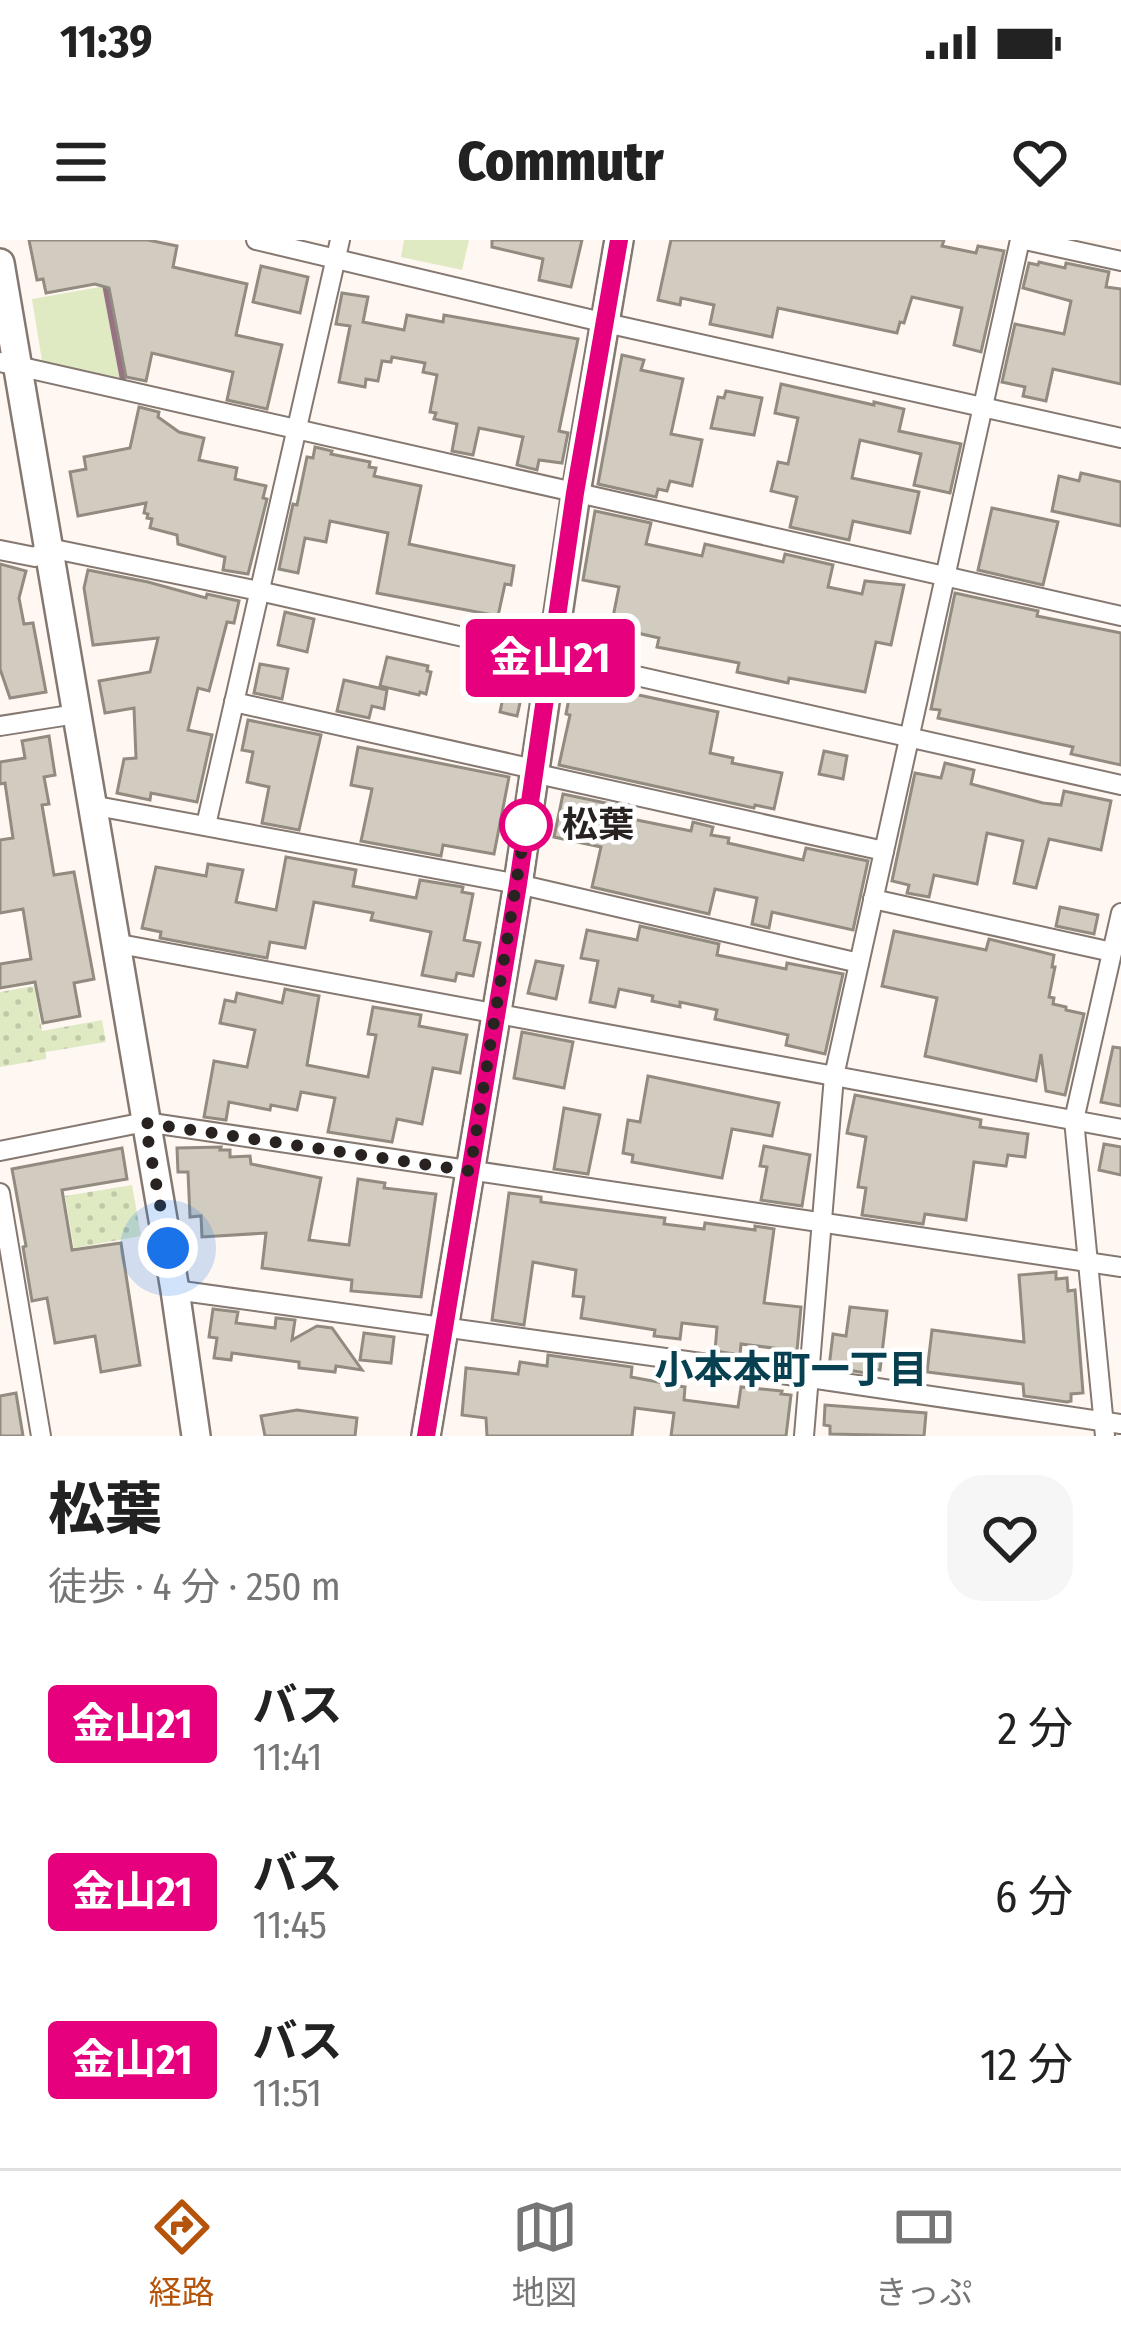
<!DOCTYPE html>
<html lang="ja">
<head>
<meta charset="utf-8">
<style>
  :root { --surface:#fff; --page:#f6f6f6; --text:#222; --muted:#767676; --line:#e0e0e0; --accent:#b45309 }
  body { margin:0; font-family:"Fira Sans Condensed","Noto Sans JP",sans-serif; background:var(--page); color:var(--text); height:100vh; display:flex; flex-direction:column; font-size:45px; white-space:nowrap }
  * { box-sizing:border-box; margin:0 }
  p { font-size:39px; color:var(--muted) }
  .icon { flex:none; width:66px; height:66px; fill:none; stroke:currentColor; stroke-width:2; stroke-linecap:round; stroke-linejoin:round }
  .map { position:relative; height:1196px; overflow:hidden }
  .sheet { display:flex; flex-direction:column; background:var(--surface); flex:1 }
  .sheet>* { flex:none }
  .badge { padding:0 24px; border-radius:9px; font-size:42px; line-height:78px }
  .you { position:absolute; width:60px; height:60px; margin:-30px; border:9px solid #fff; border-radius:50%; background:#1a73e8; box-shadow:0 0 0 18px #1a73e833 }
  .map>.badge { position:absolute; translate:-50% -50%; box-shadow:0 0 0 6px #fff }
  .round { display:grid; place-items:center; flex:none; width:126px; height:126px; border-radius:36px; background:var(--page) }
  .summary { display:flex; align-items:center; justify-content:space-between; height:204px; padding:0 48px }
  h1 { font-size:57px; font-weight:800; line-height:90px }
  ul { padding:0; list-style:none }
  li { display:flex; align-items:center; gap:36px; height:168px; padding:0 48px }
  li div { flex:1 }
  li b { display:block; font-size:45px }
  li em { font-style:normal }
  li .badge { min-width:132px; font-weight:700; text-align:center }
  .status { display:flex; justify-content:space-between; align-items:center; height:84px; padding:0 60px; background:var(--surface); direction:ltr }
  .status svg { height:33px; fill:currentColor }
  header { display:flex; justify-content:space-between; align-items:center; height:156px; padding:0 48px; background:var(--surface); font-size:54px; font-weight:800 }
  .tabs { display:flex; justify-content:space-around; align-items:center; height:168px; border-top:3px solid var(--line); background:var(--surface); font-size:33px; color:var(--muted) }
  .tabs a { display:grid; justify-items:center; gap:6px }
  .tabs .on { color:var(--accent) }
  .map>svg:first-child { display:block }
  .grass { fill:#dfeac3 }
  .garden { fill:url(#garden-dots) }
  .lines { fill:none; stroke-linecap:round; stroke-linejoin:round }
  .stream { stroke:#967284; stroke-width:6 }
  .building { fill:#d2ccc0; stroke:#918b80; stroke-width:3 }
  .street-casing { stroke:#847871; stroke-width:22 }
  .secondary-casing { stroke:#847871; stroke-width:32 }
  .street { stroke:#fff; stroke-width:18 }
  .secondary { stroke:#fff; stroke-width:27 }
  .line-casing { stroke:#fff; stroke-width:27 }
  .line { stroke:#e6007e; stroke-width:18 }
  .walk { stroke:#282321; stroke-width:12; stroke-dasharray:0 21.6 }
  .stop-dot { fill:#fff; stroke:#e6007e; stroke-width:6 }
  .labels { text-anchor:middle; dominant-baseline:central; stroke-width:9; stroke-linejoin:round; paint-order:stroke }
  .stop-label { font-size:36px; font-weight:bold; fill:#282321; stroke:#fff; text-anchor:start }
  .neighbourhood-label { font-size:39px; font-weight:bold; fill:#074050; stroke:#fff }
</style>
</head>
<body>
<div class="status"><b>11:39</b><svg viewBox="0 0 49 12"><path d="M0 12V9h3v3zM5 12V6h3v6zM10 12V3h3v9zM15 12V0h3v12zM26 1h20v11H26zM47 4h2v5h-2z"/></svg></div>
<header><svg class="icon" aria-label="menu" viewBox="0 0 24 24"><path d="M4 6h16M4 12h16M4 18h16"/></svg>Commutr<svg class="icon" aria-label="heart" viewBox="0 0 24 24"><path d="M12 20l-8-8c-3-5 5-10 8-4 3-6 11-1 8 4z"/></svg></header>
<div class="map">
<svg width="1121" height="1196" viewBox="0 0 1121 1196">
  <defs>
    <pattern id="garden-dots" width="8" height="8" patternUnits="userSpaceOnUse" patternTransform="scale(3)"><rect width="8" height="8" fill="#dfeac3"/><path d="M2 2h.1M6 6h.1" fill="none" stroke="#bfc8a7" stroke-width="1.8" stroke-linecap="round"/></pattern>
  </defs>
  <rect width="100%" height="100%" fill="#fff7f2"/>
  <g class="grass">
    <path d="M 404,0 L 469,0 L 462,30 L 401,17 Z"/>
    <path d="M 105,46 L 123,140 L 50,127 L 42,121 L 32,59 Z"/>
  </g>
  <g class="garden">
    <path d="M 34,746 L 42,791 L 102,780 L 106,802 L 46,812 L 46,819 L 0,827 L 0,752 Z"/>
    <path d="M 132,945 L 141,996 L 74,1008 L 65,956 Z"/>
  </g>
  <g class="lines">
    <path class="stream" d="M 104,39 L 123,140"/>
  </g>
  <g class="building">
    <path d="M 29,0 L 148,0 L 177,6 L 173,27 L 247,44 L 236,95 L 282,105 L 267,169 L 227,160 L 233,132 L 152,113 L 146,141 L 126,137 L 109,48 L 95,44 L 46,53 L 43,39 L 37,40 Z"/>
    <path d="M 492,0 L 582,0 L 571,47 L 539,40 L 543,19 L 492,7 Z"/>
    <path d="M 671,0 L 944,0 L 942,6 L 976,13 L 978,6 L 1004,11 L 981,112 L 954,105 L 962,68 L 912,57 L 904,83 L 900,82 L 897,93 L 778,68 L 772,97 L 710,84 L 714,65 L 681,58 L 680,65 L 658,60 Z"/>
    <path d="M 1039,22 L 1065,28 L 1066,23 L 1109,32 L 1106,47 L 1121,49 L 1121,144 L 1053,129 L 1046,161 L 1023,156 L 1025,147 L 1002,142 L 1015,84 L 1064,94 L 1071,61 L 1023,48 L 1029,23 L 1038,25 Z"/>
    <path d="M 261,26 L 308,37 L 300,73 L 253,62 Z"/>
    <path d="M 342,53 L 368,57 L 363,82 L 404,90 L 407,75 L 443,82 L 444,75 L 578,99 L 559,191 L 568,193 L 562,223 L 539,220 L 537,230 L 517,225 L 523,197 L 479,188 L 473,215 L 452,211 L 457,184 L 434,179 L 436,173 L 430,172 L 437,135 L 423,132 L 425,123 L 392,117 L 391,122 L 382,121 L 378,141 L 366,139 L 365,147 L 339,142 L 350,86 L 336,84 Z"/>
    <path d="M 622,115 L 644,120 L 641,130 L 683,139 L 671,194 L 702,200 L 692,246 L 670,241 L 667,251 L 658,249 L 656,257 L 598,244 Z"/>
    <path d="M 781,144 L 874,165 L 874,162 L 904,169 L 899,191 L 961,204 L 950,253 L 914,245 L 921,214 L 860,200 L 852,238 L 919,252 L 910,293 L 853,281 L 849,300 L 790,287 L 797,257 L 771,251 L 778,222 L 788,224 L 798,178 L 775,173 Z"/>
    <path d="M 726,151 L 762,158 L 754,195 L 711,188 L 718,157 L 724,158 Z"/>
    <path d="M 139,167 L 159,172 L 158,177 L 179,192 L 204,198 L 199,220 L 237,228 L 235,239 L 266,246 L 263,258 L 267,259 L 248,334 L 223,330 L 225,317 L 178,304 L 177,295 L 150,288 L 152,279 L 147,278 L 148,274 L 144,273 L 146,263 L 78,276 L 70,232 L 86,229 L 84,217 L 130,208 Z"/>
    <path d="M 315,207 L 332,211 L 331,214 L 370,222 L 369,227 L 376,228 L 374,236 L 421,246 L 409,304 L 514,326 L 511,345 L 505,344 L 498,376 L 377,353 L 388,293 L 330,281 L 326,302 L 305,298 L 298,333 L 279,329 L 293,264 L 297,265 L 307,217 L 313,218 Z"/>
    <path d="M 1081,233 L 1121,242 L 1121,286 L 1052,271 L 1059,236 L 1079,241 Z"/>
    <path d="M 992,268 L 1058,282 L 1043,345 L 978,330 Z"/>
    <path d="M 595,271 L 651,283 L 646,304 L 702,316 L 705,304 L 783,322 L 785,314 L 833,325 L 828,347 L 862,354 L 865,341 L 904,345 L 891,405 L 876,402 L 865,452 L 789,438 L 788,443 L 737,432 L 739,423 L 657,407 L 659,398 L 611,387 L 619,347 L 583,340 Z"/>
    <path d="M 0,324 L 26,331 L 19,358 L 24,384 L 33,383 L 46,452 L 10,458 L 0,429 Z"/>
    <path d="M 88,330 L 148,342 L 206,358 L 207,354 L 239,361 L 234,383 L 227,382 L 209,451 L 198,448 L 188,490 L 212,495 L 197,562 L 151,553 L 150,560 L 117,553 L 124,519 L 136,518 L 134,468 L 105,473 L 99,441 L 150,432 L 158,398 L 93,405 L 84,348 Z"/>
    <path d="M 955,353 L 1038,371 L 1037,376 L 1121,393 L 1121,525 L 1071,514 L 1073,507 L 938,478 L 940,470 L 931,469 Z"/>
    <path d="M 285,372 L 314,379 L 307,412 L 278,405 Z"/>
    <path d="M 387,417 L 428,426 L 427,431 L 431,432 L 426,454 L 420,452 L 419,455 L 380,446 Z"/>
    <path d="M 260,424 L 288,429 L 282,459 L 254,453 Z"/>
    <path d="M 509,429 L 527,433 L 517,476 L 500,472 Z"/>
    <path d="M 344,440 L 387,450 L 384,469 L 372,466 L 369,478 L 337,471 Z"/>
    <path d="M 592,445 L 718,472 L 710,513 L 733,518 L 732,523 L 782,533 L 774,569 L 755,565 L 754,568 L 559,525 L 570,475 L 566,474 L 570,453 L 589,457 Z"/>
    <path d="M 248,480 L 321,495 L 299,590 L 262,583 L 269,547 L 247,542 L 253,512 L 242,510 Z"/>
    <path d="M 49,496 L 55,535 L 44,537 L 49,564 L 42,565 L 54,635 L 74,632 L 94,739 L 74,743 L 80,776 L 43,783 L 35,742 L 0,748 L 0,724 L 31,719 L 23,669 L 0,673 L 0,600 L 13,598 L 5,543 L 0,544 L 0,522 L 25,518 L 22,501 Z"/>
    <path d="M 358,507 L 509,537 L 494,614 L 443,605 L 441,616 L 361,601 L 372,549 L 351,545 Z"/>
    <path d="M 824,511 L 847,516 L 843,539 L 819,534 Z"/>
    <path d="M 945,523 L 974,530 L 971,544 L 1043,563 L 1061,565 L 1064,551 L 1111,561 L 1101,610 L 1049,599 L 1036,648 L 1014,643 L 1023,601 L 987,593 L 977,644 L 934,635 L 929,657 L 907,653 L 909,645 L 892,641 L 915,533 L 941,538 Z"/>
    <path d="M 563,554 L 634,569 L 632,579 L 691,591 L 693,582 L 713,587 L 711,595 L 729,598 L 728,603 L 803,620 L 806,608 L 868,621 L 853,690 L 772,672 L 769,688 L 752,684 L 757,658 L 715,649 L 709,674 L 592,647 L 601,607 L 554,597 Z"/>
    <path d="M 286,617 L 356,630 L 353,646 L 416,658 L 420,640 L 463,647 L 462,652 L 473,654 L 464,700 L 480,703 L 473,736 L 457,733 L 455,741 L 422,735 L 431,692 L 371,680 L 373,673 L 314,662 L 305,708 L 270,702 L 267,718 L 160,698 L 161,692 L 142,688 L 156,627 L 206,636 L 208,624 L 243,630 L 236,662 L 276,670 Z"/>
    <path d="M 1060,667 L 1098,675 L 1094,694 L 1056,686 Z"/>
    <path d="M 640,686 L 719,704 L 717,715 L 786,729 L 787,723 L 843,734 L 825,814 L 786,805 L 788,795 L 715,779 L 717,770 L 680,762 L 680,767 L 652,761 L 653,756 L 619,749 L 615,767 L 590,762 L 598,721 L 581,718 L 587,690 L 637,700 Z"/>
    <path d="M 894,691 L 986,710 L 989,699 L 1054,715 L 1052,727 L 1055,727 L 1049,757 L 1054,758 L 1053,764 L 1066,767 L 1066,770 L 1084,774 L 1065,855 L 1046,851 L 1041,814 L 1036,841 L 925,816 L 937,758 L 882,746 Z"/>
    <path d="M 536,721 L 563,726 L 556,759 L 528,753 Z"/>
    <path d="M 285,749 L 319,756 L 307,825 L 368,837 L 376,795 L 368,794 L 373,767 L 421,775 L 419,786 L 467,795 L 460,833 L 433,828 L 422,884 L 397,879 L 392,902 L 328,892 L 335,858 L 301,852 L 297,870 L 271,865 L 270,870 L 229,862 L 226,880 L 204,877 L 214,821 L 247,827 L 255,790 L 220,783 L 225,760 L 235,762 L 237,753 L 282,763 Z"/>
    <path d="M 522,792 L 573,802 L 564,848 L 514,838 Z"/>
    <path d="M 1113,807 L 1121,808 L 1121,866 L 1101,862 Z"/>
    <path d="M 648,836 L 779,863 L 772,896 L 732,889 L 722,938 L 632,922 L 633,915 L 623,913 L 628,880 L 640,882 Z"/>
    <path d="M 855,855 L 981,880 L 980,887 L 1028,894 L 1025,917 L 1008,915 L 1006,926 L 974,922 L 966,980 L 925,974 L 923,984 L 862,975 L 866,948 L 858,947 L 866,897 L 847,893 Z"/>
    <path d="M 564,868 L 600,875 L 588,934 L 554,929 Z"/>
    <path d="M 1104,904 L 1121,907 L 1121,935 L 1099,930 Z"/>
    <path d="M 764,906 L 810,915 L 802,966 L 761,960 L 767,927 L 760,926 Z"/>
    <path d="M 221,907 L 220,910 L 230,910 L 230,917 L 250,916 L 251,924 L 321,938 L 309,1000 L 349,1005 L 358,939 L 385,943 L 384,948 L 436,954 L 421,1057 L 351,1051 L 352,1040 L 262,1028 L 266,993 L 202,997 L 201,976 L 190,977 L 188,932 L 178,932 L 177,908 Z"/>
    <path d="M 122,908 L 127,939 L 62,950 L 72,1010 L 121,1003 L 140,1125 L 101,1132 L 95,1096 L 55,1103 L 47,1058 L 32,1061 L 23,1007 L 26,1006 L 12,929 Z"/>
    <path d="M 509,953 L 541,957 L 541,962 L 665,978 L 664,984 L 704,989 L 705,983 L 755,990 L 755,986 L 774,989 L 764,1063 L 801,1067 L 797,1111 L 741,1104 L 740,1115 L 715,1111 L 717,1087 L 682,1083 L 680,1099 L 654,1096 L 655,1090 L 581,1078 L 584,1057 L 573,1056 L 576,1030 L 533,1022 L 524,1085 L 492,1080 Z"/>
    <path d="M 1056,1032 L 1056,1039 L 1067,1038 L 1068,1051 L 1075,1050 L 1083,1153 L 1071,1154 L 1071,1161 L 1067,1162 L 1024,1156 L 1023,1144 L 927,1132 L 932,1090 L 1024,1102 L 1019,1035 Z"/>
    <path d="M 850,1067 L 887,1071 L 880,1130 L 867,1128 L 866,1133 L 829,1127 L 833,1094 L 846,1096 Z"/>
    <path d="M 213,1069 L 238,1072 L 236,1083 L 275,1088 L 276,1078 L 295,1080 L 292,1100 L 317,1086 L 332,1088 L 362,1130 L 336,1126 L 335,1132 L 299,1128 L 299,1122 L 232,1113 L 231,1120 L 214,1118 L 217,1098 L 209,1097 Z"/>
    <path d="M 364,1093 L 394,1097 L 391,1123 L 360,1120 Z"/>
    <path d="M 548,1115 L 632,1127 L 631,1137 L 685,1147 L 684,1160 L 738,1167 L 741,1147 L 782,1151 L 781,1154 L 791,1155 L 786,1196 L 671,1196 L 674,1173 L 635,1168 L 632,1196 L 487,1196 L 486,1178 L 462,1175 L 466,1128 L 518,1134 L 520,1122 L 547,1126 Z"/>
    <path d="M 16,1153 L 23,1196 L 0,1196 L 0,1156 Z"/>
    <path d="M 825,1165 L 926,1173 L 924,1196 L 830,1194 L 830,1186 L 824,1185 Z"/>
    <path d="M 297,1170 L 357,1178 L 355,1196 L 265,1196 L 261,1176 Z"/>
  </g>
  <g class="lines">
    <g class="street-casing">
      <g id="street">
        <path d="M 256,0 L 606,83 L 1121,198"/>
        <path d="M 1025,0 L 1121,21"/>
        <path d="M 0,122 L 1121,376"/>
        <path d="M 0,310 L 35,317 L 49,308 L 259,351 L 1121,545"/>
        <path d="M 234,462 L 534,529"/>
        <path d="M 0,486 L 76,474"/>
        <path d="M 533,533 L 884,611"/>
        <path d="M 91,565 L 518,644 L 859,723"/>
        <path d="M 206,585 L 340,0"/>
        <path d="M 873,659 L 1112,712"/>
        <path d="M 114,703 L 1121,889"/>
        <path d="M 0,911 L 145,882 L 1121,1027"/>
        <path d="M 0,953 L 41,1196"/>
        <path d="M 175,1050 L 810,1138 L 1121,1184"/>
        <path d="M 804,1196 L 834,836 L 1020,0"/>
        <path d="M 1105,1196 L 1074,880 L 1121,673"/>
      </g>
    </g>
    <g class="secondary-casing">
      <g id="secondary">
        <path d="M 0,23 L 175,1050 L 196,1196"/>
        <path d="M 426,1196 L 518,644 L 576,253 L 619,0"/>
      </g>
    </g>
    <use href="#street" class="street"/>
    <use href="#secondary" class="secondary"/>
  </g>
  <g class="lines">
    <g class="line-casing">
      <path id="line" d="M 426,1196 L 518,644 L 575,253 L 619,0"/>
    </g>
    <use href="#line" class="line"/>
    <path class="walk" d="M 168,1008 L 145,883 L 470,931 L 528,570 L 526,585"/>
  </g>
  <circle class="stop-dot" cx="526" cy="585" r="24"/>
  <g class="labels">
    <g class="stop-label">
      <text x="562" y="585">松葉</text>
    </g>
    <g class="neighbourhood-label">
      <text x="791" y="1130">小本本町一丁目</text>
    </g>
  </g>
</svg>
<div class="you" style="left:168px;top:1008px"></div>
<b class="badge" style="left:550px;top:418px;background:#e6007e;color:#fff">金山21</b>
</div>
<section class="sheet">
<div class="summary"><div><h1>松葉</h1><p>徒歩 · 4 分 · 250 m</p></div><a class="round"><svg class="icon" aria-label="heart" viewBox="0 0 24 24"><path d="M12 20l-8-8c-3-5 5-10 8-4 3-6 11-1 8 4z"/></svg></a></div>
<ul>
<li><span class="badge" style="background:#e6007e;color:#fff">金山21</span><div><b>バス</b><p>11:41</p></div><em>2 分</em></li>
<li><span class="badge" style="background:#e6007e;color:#fff">金山21</span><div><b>バス</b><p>11:45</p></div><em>6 分</em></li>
<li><span class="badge" style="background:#e6007e;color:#fff">金山21</span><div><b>バス</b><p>11:51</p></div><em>12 分</em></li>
</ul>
</section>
<nav class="tabs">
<a class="on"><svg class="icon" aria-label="directions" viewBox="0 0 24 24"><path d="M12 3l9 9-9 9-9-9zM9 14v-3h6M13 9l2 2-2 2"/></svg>経路</a>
<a><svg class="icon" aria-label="map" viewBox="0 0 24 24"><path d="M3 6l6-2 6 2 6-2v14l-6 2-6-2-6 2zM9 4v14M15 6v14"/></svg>地図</a>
<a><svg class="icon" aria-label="tickets" viewBox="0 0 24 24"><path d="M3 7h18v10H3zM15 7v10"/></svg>きっぷ</a>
</nav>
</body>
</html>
